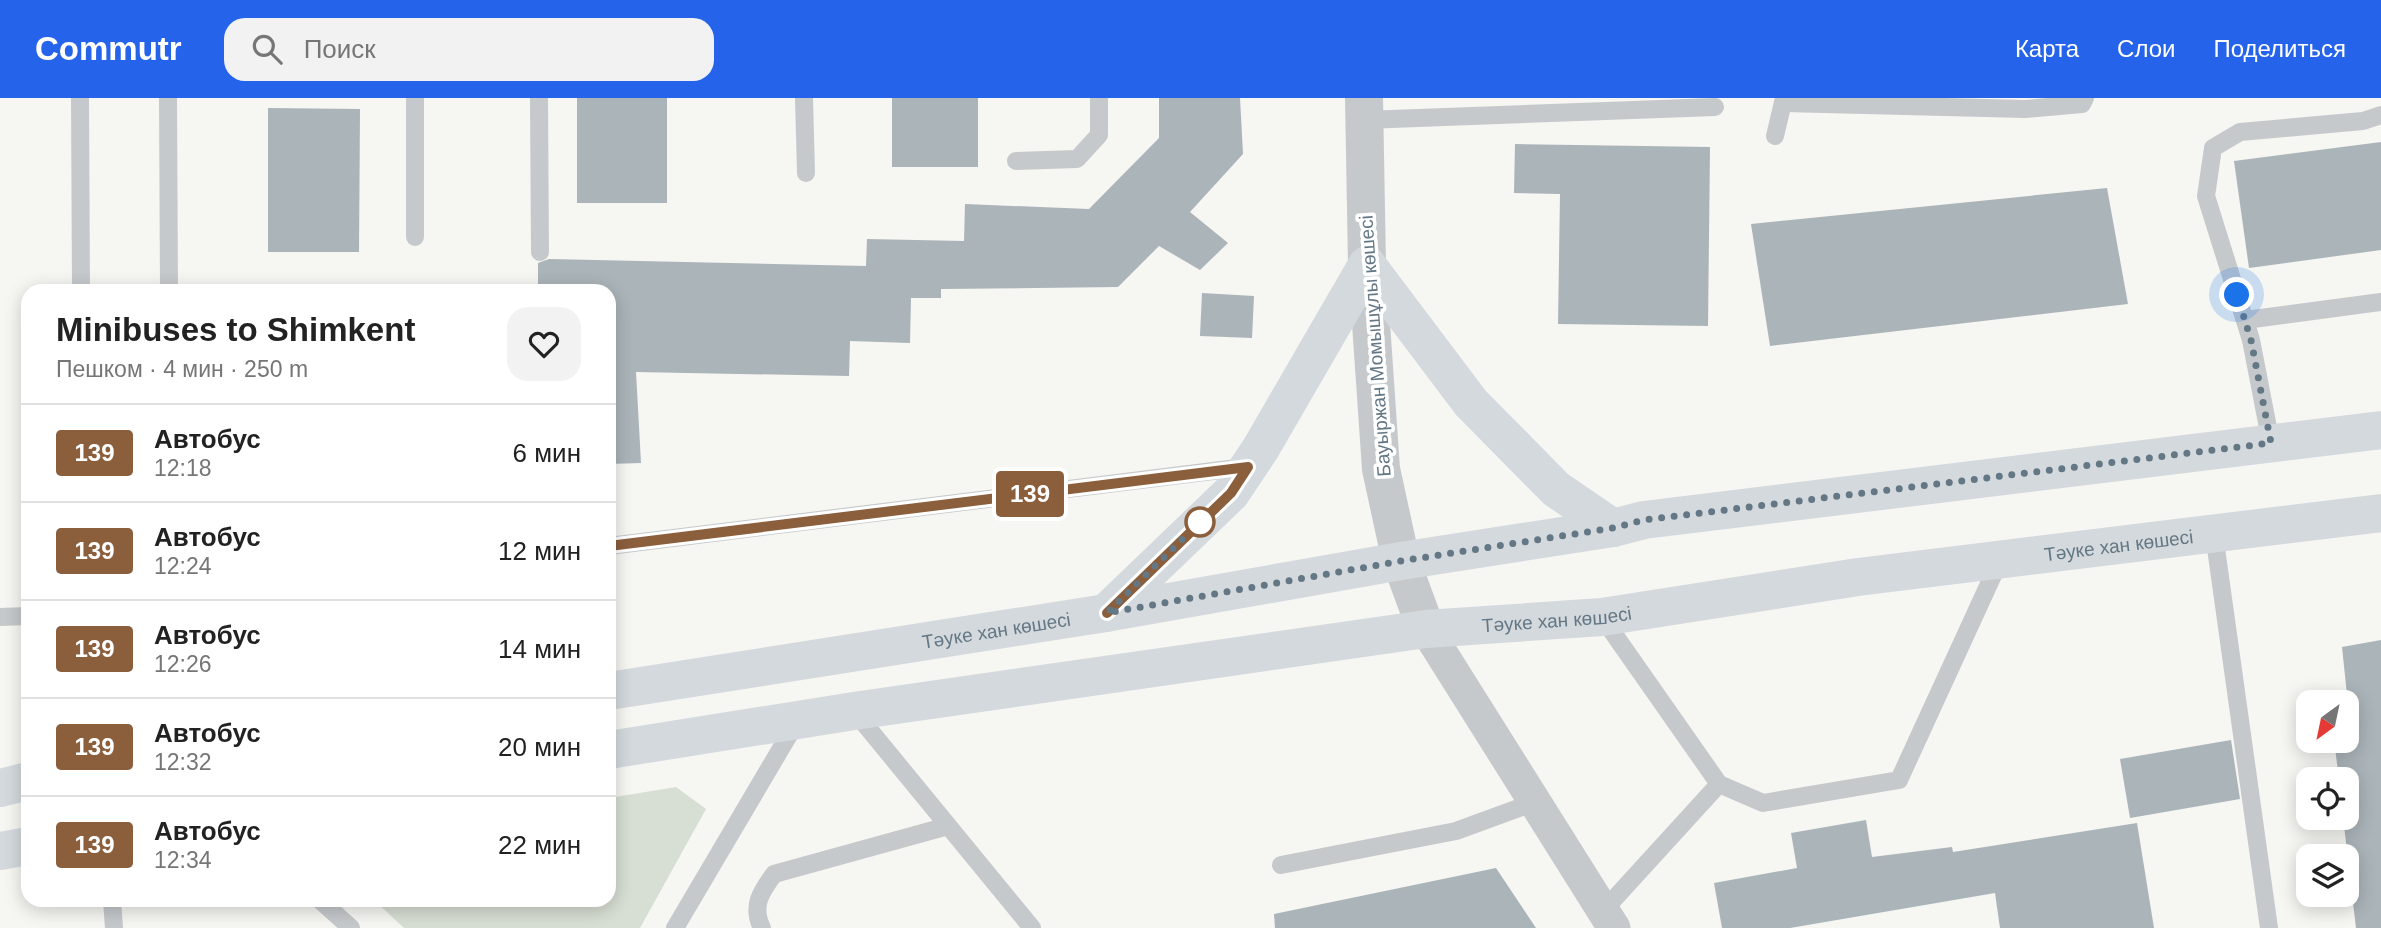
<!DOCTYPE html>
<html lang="ru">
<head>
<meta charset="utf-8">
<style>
  :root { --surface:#fff; --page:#f2f2f2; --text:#222; --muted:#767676; --line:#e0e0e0; --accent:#2563eb }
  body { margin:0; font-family:Arial,sans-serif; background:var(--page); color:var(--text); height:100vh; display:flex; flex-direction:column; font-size:26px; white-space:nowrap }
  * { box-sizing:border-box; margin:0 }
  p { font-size:23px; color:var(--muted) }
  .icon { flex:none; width:38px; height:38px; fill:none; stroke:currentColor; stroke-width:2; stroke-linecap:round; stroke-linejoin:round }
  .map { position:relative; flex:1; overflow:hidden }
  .panel { position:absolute; left:21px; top:186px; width:595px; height:623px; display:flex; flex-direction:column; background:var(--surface); border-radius:21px; box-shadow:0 4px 18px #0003 }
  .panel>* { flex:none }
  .badge { padding:0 14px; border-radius:5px; font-size:24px; line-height:46px }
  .needle { width:46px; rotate:213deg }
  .controls { position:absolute; left:2296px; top:592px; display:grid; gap:14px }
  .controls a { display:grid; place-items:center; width:63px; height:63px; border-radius:14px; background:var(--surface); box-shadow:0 4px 18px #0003; font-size:35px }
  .you { position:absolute; width:35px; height:35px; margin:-18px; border:5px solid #fff; border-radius:50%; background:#1a73e8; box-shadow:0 0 0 10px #1a73e833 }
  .map>.badge { position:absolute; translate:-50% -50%; box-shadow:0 0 0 4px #fff }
  .round { display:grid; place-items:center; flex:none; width:74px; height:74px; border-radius:21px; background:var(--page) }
  .overview { display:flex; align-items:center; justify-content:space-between; height:119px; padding:0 35px }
  h1 { font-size:33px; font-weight:700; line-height:52px }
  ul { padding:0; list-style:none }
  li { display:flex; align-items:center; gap:21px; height:98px; padding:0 35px; border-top:2px solid var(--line) }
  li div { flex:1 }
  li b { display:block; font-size:26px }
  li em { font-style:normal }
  li .badge { min-width:77px; font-weight:700; text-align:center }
  header { display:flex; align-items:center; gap:42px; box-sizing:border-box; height:98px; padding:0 35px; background:var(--accent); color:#fff }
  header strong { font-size:33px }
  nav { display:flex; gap:38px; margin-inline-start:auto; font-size:24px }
  .search { width:490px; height:63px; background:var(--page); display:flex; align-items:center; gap:18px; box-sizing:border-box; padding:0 24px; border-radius:21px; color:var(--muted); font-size:26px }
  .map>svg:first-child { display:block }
  .green { fill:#d7ded3 }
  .building { fill:#abb4b9 }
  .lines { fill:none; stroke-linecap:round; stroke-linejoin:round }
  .service { stroke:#c5c9cc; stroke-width:18 }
  .minor { stroke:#c5c9cc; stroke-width:33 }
  .tertiary { stroke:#c5c9cc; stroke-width:38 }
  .primary { stroke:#d4d9dd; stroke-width:38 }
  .line-casing { stroke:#fff; stroke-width:16 }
  .line { stroke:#8b5e3c; stroke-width:10 }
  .walk { stroke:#637785; stroke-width:7; stroke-dasharray:0 12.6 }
  .stop-dot { fill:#fff; stroke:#8b5e3c; stroke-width:3.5 }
  .labels { text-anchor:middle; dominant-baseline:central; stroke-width:7; stroke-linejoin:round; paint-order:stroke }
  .street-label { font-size:19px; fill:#637785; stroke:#fff }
</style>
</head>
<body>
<header>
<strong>Commutr</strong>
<div class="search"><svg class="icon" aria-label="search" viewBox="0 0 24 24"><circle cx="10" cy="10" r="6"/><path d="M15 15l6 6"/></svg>Поиск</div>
<nav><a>Карта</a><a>Слои</a><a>Поделиться</a></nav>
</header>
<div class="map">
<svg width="2381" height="830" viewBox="0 0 2381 830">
  <rect width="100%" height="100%" fill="#f6f6f2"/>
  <path class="green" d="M 676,689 L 706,711 L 640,830 L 404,830 L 374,802 L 609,802 L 609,700 Z"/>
  <g class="building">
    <rect x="577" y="0" width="90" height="105"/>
    <rect x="892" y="0" width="86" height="69"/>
    <path d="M 1159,0 L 1240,0 L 1243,56 L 1190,114 L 1228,145 L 1200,172 L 1159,148 L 1118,189 L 941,191 L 941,200 L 911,200 L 910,245 L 850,243 L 849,278 L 636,274 L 641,365 L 609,366 L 609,192 L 538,192 L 538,165 L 549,161 L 866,168 L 867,141 L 964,143 L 965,106 L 1089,111 L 1159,40 Z"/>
    <path d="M 268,10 L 360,11 L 359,154 L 268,154 Z"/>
    <path d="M 2381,44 L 2381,152 L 2249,170 L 2234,63 Z"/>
    <path d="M 1515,46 L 1710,49 L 1708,228 L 1558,226 L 1560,96 L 1514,95 Z"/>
    <path d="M 2107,90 L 2128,206 L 1770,248 L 1751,126 Z"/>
    <path d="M 1202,195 L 1254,198 L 1252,240 L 1200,238 Z"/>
    <path d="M 2381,542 L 2381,830 L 2356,830 L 2343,719 L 2347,719 L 2347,681 L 2339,681 L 2334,642 L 2347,642 L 2347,597 L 2342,549 Z"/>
    <path d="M 2231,642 L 2240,701 L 2130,720 L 2120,661 Z"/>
    <path d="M 1866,722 L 1872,759 L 1952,749 L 1953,754 L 2137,725 L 2154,830 L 2000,830 L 1995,795 L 1790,830 L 1722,830 L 1714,785 L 1797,770 L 1791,735 Z"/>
    <path d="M 1496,770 L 1536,830 L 1275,830 L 1274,816 Z"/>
  </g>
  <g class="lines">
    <g class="service">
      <path d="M 80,0 L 81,192"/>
      <path d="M 168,0 L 169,192"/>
      <path d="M 539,0 L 540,154"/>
      <path d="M 804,0 L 806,75"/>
      <path d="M 1784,5 L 2025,11 L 2082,6 L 2085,0"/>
      <path d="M 1364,22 L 1715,9"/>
      <path d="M 1775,38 L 1784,0"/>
      <path d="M 1016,63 L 1077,61 L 1099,37 L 1099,0"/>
      <path d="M 415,139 L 415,0"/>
      <path d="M 2245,222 L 2381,204"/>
      <path d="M 2271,345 L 2251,242 L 2206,98 L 2213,50 L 2240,34 L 2363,23 L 2381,17"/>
      <path d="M 2214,436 L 2269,830"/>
      <path d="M 609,448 L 1245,369"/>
      <path d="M 0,519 L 28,518"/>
      <path d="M 1602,519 L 1719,686 L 1763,705 L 1899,682 L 2000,462"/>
      <path d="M 854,613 L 1032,830"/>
      <path d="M 1281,767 L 1456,733 L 1535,704"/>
      <path d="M 112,802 L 114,830"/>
      <path d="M 320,802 L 351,830"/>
      <path d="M 1604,812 L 1719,686"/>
      <path d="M 675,830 L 796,625"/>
      <path d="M 762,830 C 751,808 761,794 774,776 L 948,728"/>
    </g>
    <path class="minor" d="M 1426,531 L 1614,830"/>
    <path class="tertiary" d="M 1364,0 L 1367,167 L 1381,371 L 1401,463 L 1426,531"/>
    <g class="primary">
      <path d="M 1106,515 L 1231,395 L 1261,350 L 1367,167 L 1471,305 L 1556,391 L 1613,430"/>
      <path id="s1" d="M 609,593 L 1106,515 L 1401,463 L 1613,430 L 1644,422 L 2381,332"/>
      <path id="s2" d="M 609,652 L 854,613 L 1426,531 L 1602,519 L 1858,479 L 2381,415"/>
      <path d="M 0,690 L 28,683"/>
      <path d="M 0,753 L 28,748"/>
    </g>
  </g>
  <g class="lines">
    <g class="line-casing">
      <path id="line" d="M 609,448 L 1248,369 L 1231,395 L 1107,515"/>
    </g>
    <use href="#line" class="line"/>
    <path class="walk" d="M 1200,424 L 1107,515 L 1401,463 L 1613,430 L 1644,422 L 2271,345 L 2251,242 L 2237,197"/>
  </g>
  <circle class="stop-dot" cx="1200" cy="424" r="14"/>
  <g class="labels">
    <g class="street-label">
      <text transform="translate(1375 248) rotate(-94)">Бауыржан Момышұлы көшесі</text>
      <text stroke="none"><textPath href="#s2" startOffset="1524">Тәуке хан көшесі</textPath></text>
      <text stroke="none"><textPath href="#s2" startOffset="957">Тәуке хан көшесі</textPath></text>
      <text stroke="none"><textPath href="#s1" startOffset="392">Тәуке хан көшесі</textPath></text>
    </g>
  </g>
</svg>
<div class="controls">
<a><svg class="needle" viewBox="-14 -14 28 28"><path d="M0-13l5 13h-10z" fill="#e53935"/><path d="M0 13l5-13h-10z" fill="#767676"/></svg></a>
<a><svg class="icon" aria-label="locate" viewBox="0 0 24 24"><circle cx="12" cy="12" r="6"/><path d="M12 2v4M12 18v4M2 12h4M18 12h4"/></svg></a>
<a><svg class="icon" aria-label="layers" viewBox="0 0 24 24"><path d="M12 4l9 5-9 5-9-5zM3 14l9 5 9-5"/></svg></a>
</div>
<div class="you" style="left:2237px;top:197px"></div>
<b class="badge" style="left:1030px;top:396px;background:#8b5e3c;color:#fff">139</b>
<section class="panel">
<div class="overview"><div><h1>Minibuses to Shimkent</h1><p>Пешком · 4 мин · 250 m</p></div><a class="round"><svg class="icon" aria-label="heart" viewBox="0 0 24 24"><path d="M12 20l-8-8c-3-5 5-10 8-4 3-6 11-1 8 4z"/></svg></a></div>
<ul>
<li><span class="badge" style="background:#8b5e3c;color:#fff">139</span><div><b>Автобус</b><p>12:18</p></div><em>6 мин</em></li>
<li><span class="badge" style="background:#8b5e3c;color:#fff">139</span><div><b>Автобус</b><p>12:24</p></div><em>12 мин</em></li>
<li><span class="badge" style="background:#8b5e3c;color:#fff">139</span><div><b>Автобус</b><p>12:26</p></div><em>14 мин</em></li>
<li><span class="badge" style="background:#8b5e3c;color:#fff">139</span><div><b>Автобус</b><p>12:32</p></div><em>20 мин</em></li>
<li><span class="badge" style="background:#8b5e3c;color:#fff">139</span><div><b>Автобус</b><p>12:34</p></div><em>22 мин</em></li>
</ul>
</section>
</div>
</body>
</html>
